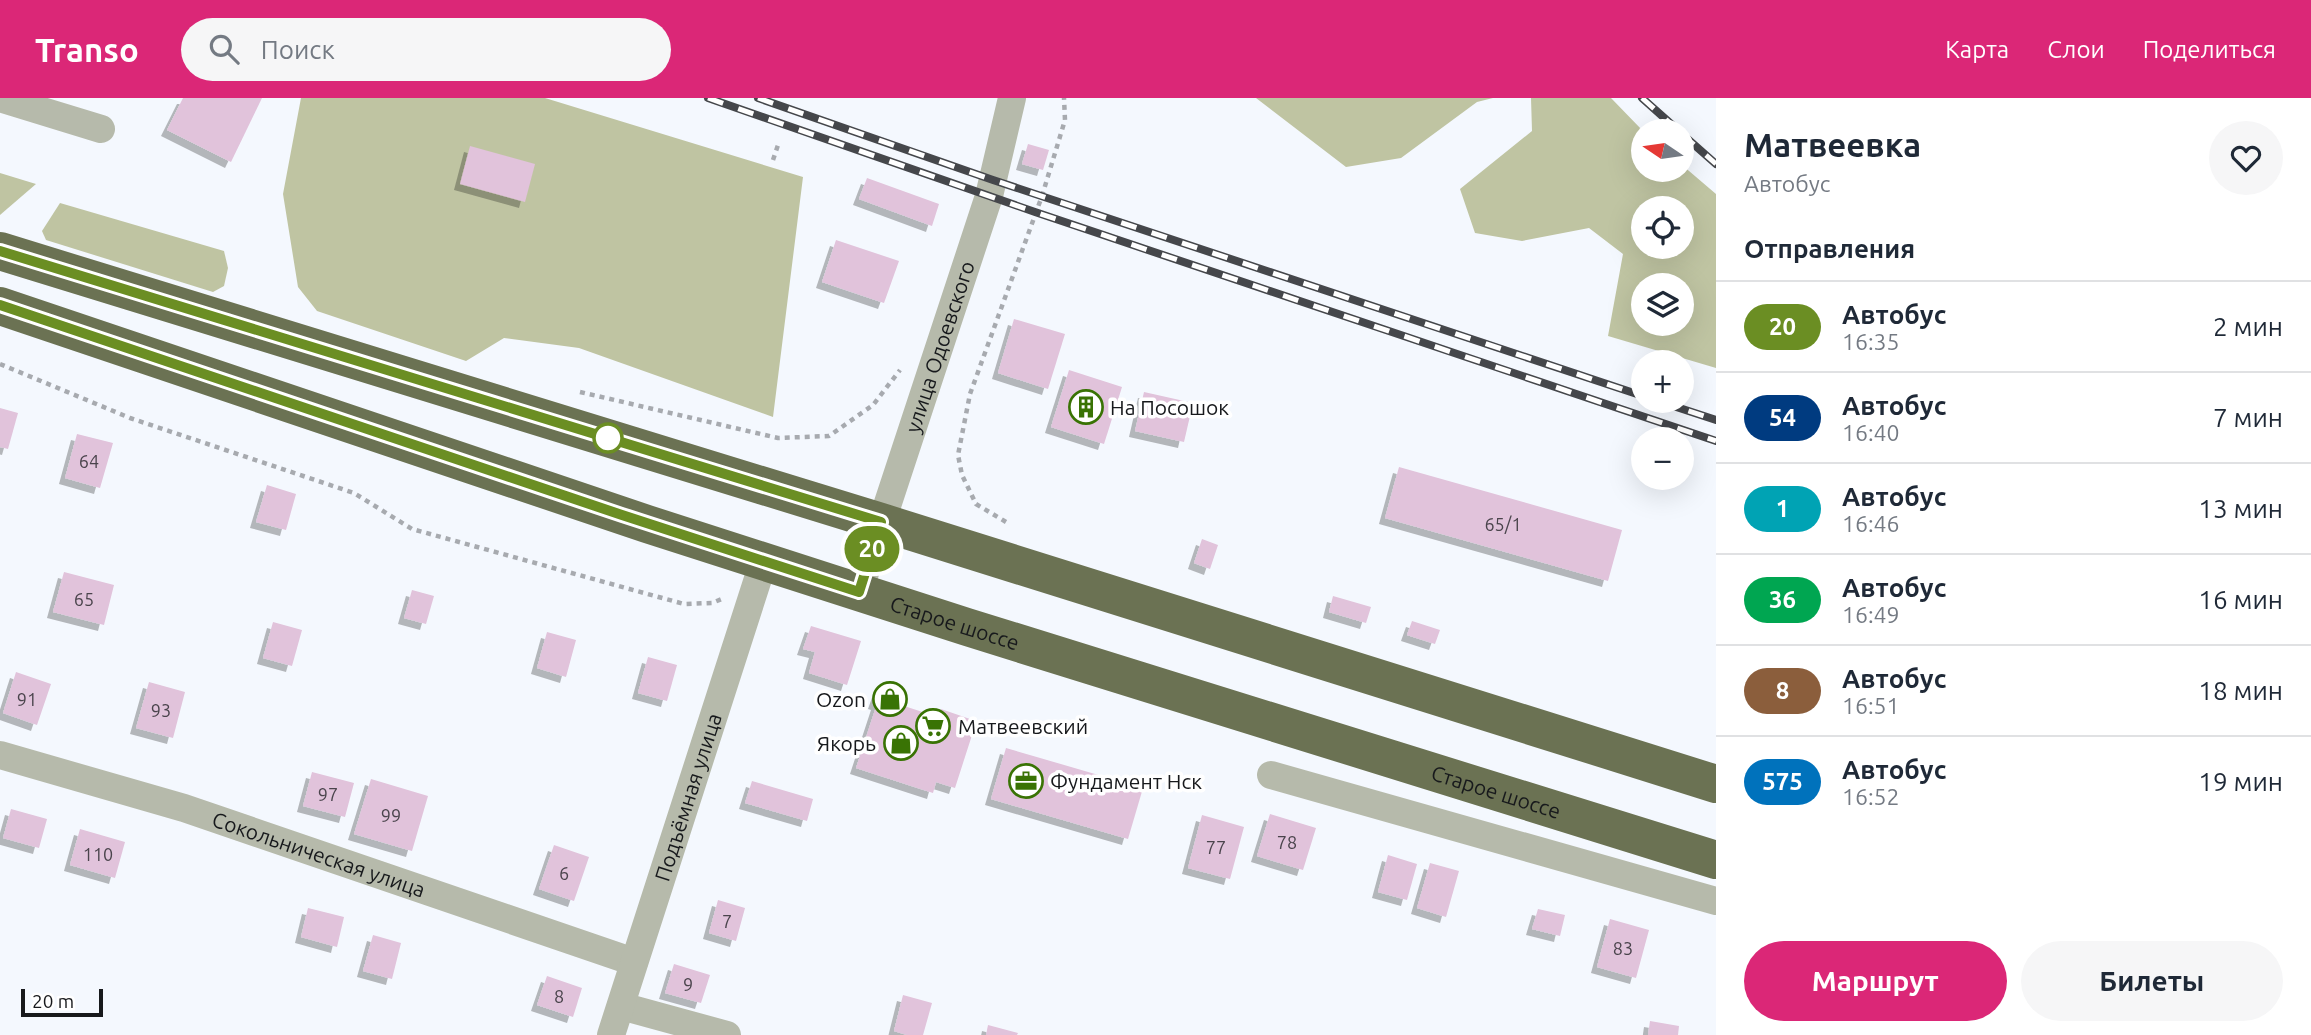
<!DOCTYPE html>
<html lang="ru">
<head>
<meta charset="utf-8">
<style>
  :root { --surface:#fff; --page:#f6f6f7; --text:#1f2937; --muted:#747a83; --line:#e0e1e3; --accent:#db2777 }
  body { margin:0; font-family:Ubuntu,sans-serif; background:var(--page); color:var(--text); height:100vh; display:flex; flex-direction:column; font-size:26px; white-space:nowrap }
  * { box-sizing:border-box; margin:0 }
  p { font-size:23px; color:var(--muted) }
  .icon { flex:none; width:38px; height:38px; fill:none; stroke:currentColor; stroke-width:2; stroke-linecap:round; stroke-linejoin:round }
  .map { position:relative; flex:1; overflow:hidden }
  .sheet { display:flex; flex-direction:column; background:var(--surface); width:595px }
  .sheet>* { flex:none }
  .badge { padding:0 14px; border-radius:23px; font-size:24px; line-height:46px }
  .needle { width:46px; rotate:283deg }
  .fabs { position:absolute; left:1631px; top:21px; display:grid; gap:14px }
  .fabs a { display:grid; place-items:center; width:63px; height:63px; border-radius:50%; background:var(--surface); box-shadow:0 7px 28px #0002; font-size:35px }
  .scale { position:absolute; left:21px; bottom:18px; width:82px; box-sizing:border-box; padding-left:7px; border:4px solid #17191c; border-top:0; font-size:19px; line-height:24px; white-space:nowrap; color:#17191c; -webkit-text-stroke:5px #fff; paint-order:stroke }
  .map>.badge { position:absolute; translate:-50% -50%; box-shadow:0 0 0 4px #fff }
  h2 { padding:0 28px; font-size:26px; line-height:63px }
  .round { display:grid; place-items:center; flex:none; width:74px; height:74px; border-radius:37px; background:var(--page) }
  .headline { display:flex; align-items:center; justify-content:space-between; height:119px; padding:0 28px }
  h1 { font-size:33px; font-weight:600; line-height:52px }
  .button { display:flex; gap:14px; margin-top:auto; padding:14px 28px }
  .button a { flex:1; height:80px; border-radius:42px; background:var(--accent); color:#fff; font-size:28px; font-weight:600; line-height:80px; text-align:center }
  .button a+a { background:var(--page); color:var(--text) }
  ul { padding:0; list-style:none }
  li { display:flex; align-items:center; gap:21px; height:91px; padding:0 28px; border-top:2px solid var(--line) }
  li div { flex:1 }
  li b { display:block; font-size:26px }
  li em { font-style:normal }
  li .badge { min-width:77px; font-weight:700; text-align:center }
  header { display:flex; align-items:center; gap:42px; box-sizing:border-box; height:98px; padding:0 35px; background:var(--accent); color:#fff }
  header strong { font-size:33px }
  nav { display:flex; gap:38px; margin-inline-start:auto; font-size:24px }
  .search { width:490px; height:63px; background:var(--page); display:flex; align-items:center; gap:18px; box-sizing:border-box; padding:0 24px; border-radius:38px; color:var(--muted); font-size:26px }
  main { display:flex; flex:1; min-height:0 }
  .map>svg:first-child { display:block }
  .forest { fill:#bfc4a2; fill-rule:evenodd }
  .building { fill:#e1c3db; filter:url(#shadow) }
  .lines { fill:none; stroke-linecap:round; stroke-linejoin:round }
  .path { stroke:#a7aaaf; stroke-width:4.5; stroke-dasharray:5 5; stroke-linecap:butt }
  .minor { stroke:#b6baab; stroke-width:28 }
  .highway { stroke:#6b7253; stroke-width:38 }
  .rail-casing { stroke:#45474b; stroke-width:8 }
  .rail { stroke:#fff; stroke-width:5; stroke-dasharray:16; stroke-linecap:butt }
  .line-casing { stroke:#fff; stroke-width:16 }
  .line { stroke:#6b8e23; stroke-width:10 }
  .stop-dot { fill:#fff; stroke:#6b8e23; stroke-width:3.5 }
  .labels { text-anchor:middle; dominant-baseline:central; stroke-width:7; stroke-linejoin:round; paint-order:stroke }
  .number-label { font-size:18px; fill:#4a444c }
  .street-label { font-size:21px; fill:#17191c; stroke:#fff }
  .poi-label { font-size:21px; fill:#17191c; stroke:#fff; text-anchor:start }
</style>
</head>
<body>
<header>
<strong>Transo</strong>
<div class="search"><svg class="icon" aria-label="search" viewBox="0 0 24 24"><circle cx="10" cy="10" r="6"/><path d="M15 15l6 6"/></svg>Поиск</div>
<nav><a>Карта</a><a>Слои</a><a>Поделиться</a></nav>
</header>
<main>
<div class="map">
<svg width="1716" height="937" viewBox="0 0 1716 937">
  <defs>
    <filter id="shadow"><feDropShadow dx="-6" dy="6" stdDeviation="0" flood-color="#0004"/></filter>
  </defs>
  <rect width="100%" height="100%" fill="#f4f8fe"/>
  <g class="forest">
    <path d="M 301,0 L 545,0 L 803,79 L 773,319 L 579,250 L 504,240 L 466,263 L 317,213 L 298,189 L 283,96 Z"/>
    <path d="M 1256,0 L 1493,0 L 1477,4 L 1401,60 L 1346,69 Z"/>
    <path d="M 1531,0 L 1611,0 L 1643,33 L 1643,72 L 1682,72 L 1682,67 L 1716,96 L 1716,270 L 1608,238 L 1623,156 L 1589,130 L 1522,143 L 1475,135 L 1460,91 L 1532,33 ZM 1643,110 L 1682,110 L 1682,149 L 1643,149 ZM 1682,187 L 1682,226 L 1643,226 L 1643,187 Z"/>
    <path d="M 0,75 L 36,86 L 0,117 Z"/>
    <path d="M 60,105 L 224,153 L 228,170 L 224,188 L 213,194 L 46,142 L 42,133 Z"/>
  </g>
  <g class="building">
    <path d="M 183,0 L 262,0 L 231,64 L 167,32 Z"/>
    <path d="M 1028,46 L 1049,52 L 1043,72 L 1022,66 Z"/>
    <path d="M 470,48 L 535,66 L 525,104 L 460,86 Z"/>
    <path d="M 867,80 L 939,106 L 932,128 L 859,101 Z"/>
    <path d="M 836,142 L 899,163 L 884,205 L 822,184 Z"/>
    <path d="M 1014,221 L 1065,236 L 1048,291 L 998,275 Z"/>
    <path d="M 1069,272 L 1122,289 L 1104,346 L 1051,329 Z"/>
    <path d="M 1144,294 L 1193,305 L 1184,344 L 1135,333 Z"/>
    <path d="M 0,310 L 18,315 L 8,351 L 0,349 Z"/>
    <path d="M 77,336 L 113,345 L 100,390 L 65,380 Z"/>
    <path d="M 1399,369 L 1622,432 L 1608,483 L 1385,420 Z"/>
    <path d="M 267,387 L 296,396 L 286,432 L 256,424 Z"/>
    <path d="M 1202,441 L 1218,447 L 1210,471 L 1194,465 Z"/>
    <path d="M 64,474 L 114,487 L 104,527 L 53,514 Z"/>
    <path d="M 412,492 L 434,498 L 426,526 L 404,520 Z"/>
    <path d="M 1333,498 L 1371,509 L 1366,525 L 1329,514 Z"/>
    <path d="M 1412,523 L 1440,532 L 1435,546 L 1407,537 Z"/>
    <path d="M 273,524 L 302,532 L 292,568 L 263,560 Z"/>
    <path d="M 811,528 L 861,543 L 847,587 L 809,575 L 815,554 L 803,551 Z"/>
    <path d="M 547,534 L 576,542 L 566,579 L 537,570 Z"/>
    <path d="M 648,559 L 677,567 L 667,603 L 638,595 Z"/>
    <path d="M 16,574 L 51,586 L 37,627 L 3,615 Z"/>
    <path d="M 149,584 L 185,594 L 173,640 L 136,630 Z"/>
    <path d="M 880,588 L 905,596 L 901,607 L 938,619 L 941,611 L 970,621 L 967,632 L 973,634 L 955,690 L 936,684 L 933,695 L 856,670 L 877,606 L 874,605 Z"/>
    <path d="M 1006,650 L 1143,690 L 1128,741 L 991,701 Z"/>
    <path d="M 312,674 L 354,685 L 345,719 L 303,708 Z"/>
    <path d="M 371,681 L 428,698 L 412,753 L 354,736 Z"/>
    <path d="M 752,683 L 813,701 L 807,723 L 745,705 Z"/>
    <path d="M 11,711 L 47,721 L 39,750 L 3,740 Z"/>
    <path d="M 1270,716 L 1316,730 L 1303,772 L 1257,758 Z"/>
    <path d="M 1202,717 L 1244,729 L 1230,781 L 1188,770 Z"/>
    <path d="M 80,731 L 125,744 L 115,780 L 70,767 Z"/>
    <path d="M 554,747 L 589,759 L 574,803 L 539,791 Z"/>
    <path d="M 1388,757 L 1417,766 L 1407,802 L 1378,794 Z"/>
    <path d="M 1430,765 L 1459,773 L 1446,819 L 1417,810 Z"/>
    <path d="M 718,802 L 745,810 L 736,843 L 709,835 Z"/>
    <path d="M 308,810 L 344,819 L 337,849 L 301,839 Z"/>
    <path d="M 1538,811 L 1565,817 L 1560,838 L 1532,831 Z"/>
    <path d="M 1610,821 L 1649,832 L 1636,880 L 1597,869 Z"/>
    <path d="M 373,837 L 401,845 L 392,881 L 363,873 Z"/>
    <path d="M 674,866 L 710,877 L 701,905 L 665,895 Z"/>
    <path d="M 547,878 L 582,890 L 573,919 L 537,907 Z"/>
    <path d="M 903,897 L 932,905 L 923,937 L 907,937 L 894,933 Z"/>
    <path d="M 1650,923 L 1679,928 L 1678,937 L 1648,937 Z"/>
    <path d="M 988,927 L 1018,935 L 1017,937 L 986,937 Z"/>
  </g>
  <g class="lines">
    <g class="path">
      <path d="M 773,62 L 778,47"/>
      <path d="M 0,266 L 130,320 L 354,395 L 412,431 L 684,506 L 712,505 L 724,500"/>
      <path d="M 580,294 L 778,340 L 829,338 L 873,307 L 900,272"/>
      <path d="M 1006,424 L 976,406 L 962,377 L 958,357 L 970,296 L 1042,98 L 1065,22 L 1064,0"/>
    </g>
    <g class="minor">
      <path d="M 0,0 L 101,31"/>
      <path id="s1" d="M 859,493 L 989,98 L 1012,0"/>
      <path id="s2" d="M 0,657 L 184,710 L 634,864"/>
      <path d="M 1271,677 L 1716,803"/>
      <path d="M 621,908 L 727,937"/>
      <path id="s3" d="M 611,937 L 764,462"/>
    </g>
    <g class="highway">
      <path d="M 0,153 L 881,424 L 1716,686"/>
      <path id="s4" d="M 0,208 L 647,426 L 967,529 L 1716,762"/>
    </g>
    <g class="rail-casing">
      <g id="rail">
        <path d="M 708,0 L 1035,114 L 1716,343"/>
        <path d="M 758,0 L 993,82 L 1643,298"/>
        <path d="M 1642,0 L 1679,33"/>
        <path d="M 1682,36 L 1716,66"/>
        <path d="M 1658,303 L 1716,322"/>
      </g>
    </g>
    <use href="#rail" class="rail"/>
  </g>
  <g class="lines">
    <g class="line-casing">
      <path id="line" d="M 0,153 L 881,424 L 859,494 L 622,417 L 0,207"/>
    </g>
    <use href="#line" class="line"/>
  </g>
  <defs>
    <g id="building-ring" transform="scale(1.75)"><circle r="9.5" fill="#fff" stroke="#397304" stroke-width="1.5"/><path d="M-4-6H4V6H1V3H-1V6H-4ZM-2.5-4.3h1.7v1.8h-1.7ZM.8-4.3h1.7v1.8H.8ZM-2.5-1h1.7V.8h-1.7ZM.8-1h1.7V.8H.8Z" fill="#397304"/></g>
    <g id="shop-ring" transform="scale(1.75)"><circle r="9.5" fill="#fff" stroke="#397304" stroke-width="1.5"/><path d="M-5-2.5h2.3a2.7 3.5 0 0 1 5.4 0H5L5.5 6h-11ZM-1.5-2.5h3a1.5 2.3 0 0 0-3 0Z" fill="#397304"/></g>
    <g id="supermarket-ring" transform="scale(1.75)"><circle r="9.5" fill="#fff" stroke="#397304" stroke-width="1.5"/><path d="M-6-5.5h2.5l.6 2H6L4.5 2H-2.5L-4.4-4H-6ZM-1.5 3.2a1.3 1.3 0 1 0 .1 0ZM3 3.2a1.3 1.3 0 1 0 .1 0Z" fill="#397304"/></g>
    <g id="office-ring" transform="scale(1.75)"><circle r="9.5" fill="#fff" stroke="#397304" stroke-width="1.5"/><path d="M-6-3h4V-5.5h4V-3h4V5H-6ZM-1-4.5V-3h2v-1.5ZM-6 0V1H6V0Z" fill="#397304"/></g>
  </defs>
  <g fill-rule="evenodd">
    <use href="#building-ring" x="1086" y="309"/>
    <use href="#shop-ring" x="890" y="601"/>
    <use href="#supermarket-ring" x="933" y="628"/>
    <use href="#shop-ring" x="901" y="645"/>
    <use href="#office-ring" x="1026" y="683"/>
  </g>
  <circle class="stop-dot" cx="608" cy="340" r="14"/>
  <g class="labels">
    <g class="number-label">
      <text x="89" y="363">64</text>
      <text x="1503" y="426">65/1</text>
      <text x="84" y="501">65</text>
      <text x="27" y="601">91</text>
      <text x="161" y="612">93</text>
      <text x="328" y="696">97</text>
      <text x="391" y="717">99</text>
      <text x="1287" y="744">78</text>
      <text x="1216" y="749">77</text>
      <text x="98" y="756">110</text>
      <text x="564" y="775">6</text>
      <text x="727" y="823">7</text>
      <text x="1623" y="850">83</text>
      <text x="688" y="886">9</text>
      <text x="559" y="898">8</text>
    </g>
    <g class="street-label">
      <text stroke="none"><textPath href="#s1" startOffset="257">улица Одоевского</textPath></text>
      <text stroke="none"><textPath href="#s4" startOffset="1006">Старое шоссе</textPath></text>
      <text stroke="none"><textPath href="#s4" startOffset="1573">Старое шоссе</textPath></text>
      <text stroke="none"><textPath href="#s3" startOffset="250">Подъёмная улица</textPath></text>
      <text stroke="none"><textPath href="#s2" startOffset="334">Сокольническая улица</textPath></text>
    </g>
    <g class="poi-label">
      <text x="1110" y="309">На Посошок</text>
      <text x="866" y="601" text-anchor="end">Ozon</text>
      <text x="958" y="628">Матвеевский</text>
      <text x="876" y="645" text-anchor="end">Якорь</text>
      <text x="1050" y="683">Фундамент Нск</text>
    </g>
  </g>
</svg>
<div class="fabs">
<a><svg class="needle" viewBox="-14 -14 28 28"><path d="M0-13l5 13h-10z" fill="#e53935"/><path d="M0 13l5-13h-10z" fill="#747a83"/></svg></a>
<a><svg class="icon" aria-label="locate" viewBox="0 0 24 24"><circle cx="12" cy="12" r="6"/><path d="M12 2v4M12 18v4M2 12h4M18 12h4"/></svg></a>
<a><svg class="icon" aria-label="layers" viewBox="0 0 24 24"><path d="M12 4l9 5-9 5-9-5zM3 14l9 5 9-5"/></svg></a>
<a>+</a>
<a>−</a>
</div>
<div class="scale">20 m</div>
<b class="badge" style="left:872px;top:451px;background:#6b8e23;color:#fff">20</b>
</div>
<section class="sheet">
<div class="headline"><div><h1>Матвеевка</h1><p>Автобус</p></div><a class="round"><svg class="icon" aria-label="heart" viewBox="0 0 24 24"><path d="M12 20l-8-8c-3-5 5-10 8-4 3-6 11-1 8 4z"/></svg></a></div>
<h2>Отправления</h2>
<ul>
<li><span class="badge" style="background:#6b8e23;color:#fff">20</span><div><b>Автобус</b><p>16:35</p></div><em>2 мин</em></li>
<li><span class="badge" style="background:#003b80;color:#fff">54</span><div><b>Автобус</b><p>16:40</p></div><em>7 мин</em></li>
<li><span class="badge" style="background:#00a3b4;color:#fff">1</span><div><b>Автобус</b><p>16:46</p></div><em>13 мин</em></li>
<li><span class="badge" style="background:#00a651;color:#fff">36</span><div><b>Автобус</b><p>16:49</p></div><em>16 мин</em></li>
<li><span class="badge" style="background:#8b5e3c;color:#fff">8</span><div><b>Автобус</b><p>16:51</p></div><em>18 мин</em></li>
<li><span class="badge" style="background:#0072bc;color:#fff">575</span><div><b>Автобус</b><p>16:52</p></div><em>19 мин</em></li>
</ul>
<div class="button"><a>Маршрут</a><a>Билеты</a></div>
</section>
</main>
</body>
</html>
